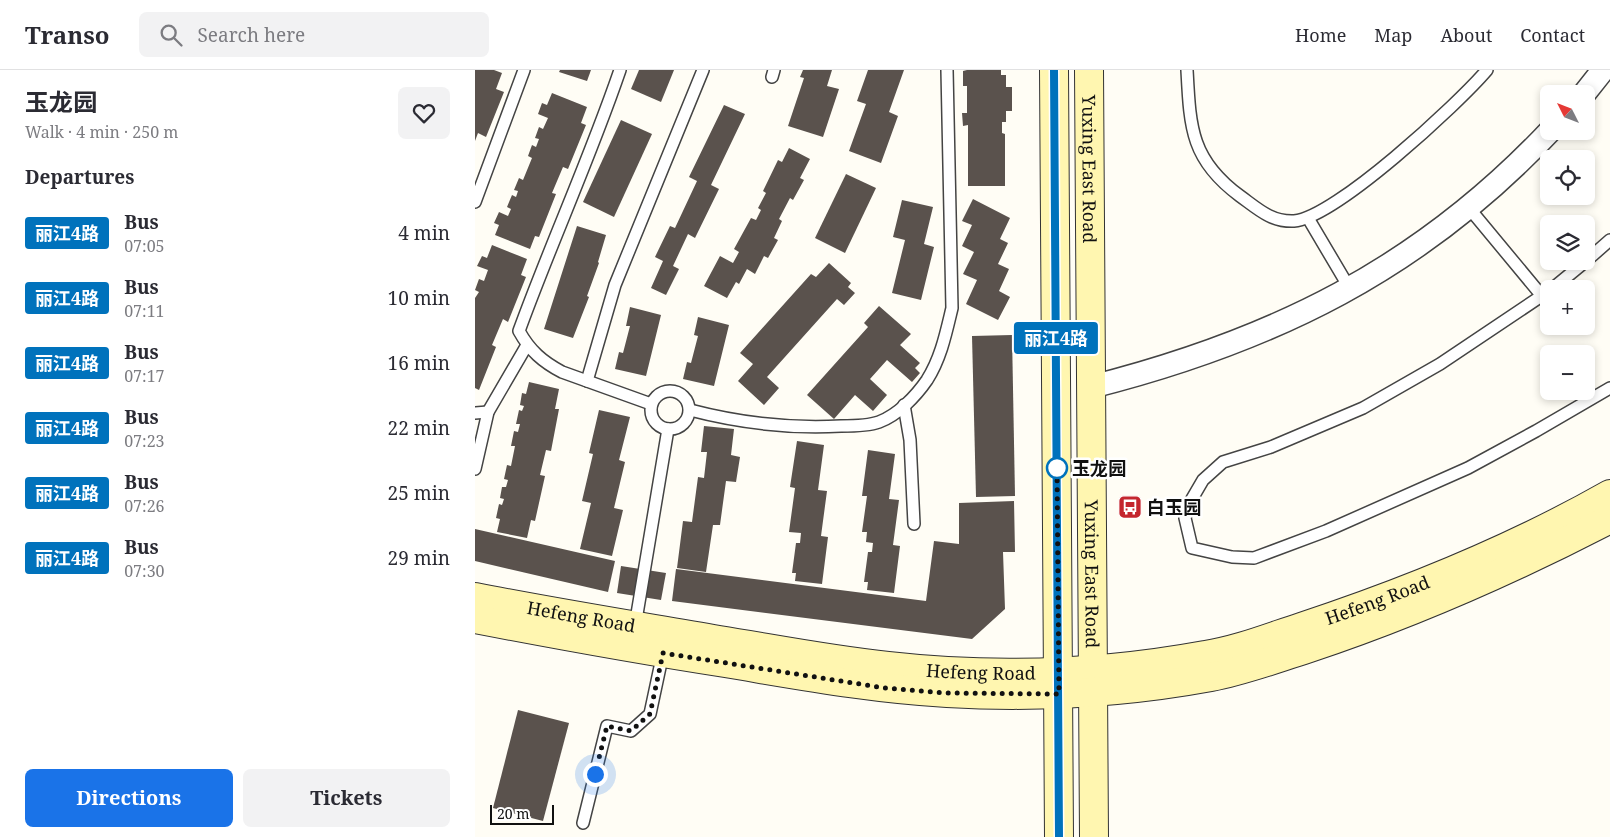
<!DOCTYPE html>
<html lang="en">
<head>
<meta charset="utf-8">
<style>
  :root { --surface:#fff; --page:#f2f2f3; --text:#2b2b33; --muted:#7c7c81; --line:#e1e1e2; --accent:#1a73e8 }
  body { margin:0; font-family:"Noto Serif","Noto Sans SC",serif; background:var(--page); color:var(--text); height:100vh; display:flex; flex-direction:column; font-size:19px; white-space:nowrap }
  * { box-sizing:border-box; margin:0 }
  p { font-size:16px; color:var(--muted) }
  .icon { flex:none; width:28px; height:28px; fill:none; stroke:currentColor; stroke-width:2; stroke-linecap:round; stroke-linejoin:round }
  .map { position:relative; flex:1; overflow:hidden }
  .panel { display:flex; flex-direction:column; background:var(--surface); width:475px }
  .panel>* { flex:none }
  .badge { padding:0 10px; border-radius:4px; font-size:18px; line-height:32px }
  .needle { width:32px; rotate:312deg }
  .tools { position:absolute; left:1065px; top:15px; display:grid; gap:10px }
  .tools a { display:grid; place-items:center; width:55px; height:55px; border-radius:8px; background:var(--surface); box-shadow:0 2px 8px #0003; font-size:25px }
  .scale { position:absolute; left:15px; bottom:12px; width:64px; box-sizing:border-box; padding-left:5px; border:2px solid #111; border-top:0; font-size:14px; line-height:18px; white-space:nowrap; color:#111; -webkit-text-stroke:4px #fff; paint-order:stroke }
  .you { position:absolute; width:25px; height:25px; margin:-12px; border:4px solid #fff; border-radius:50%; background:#1a73e8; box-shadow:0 0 0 8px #1a73e833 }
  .map>.badge { position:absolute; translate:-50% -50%; box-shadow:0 0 0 2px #fff }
  h2 { padding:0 25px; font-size:19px; line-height:45px }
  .round { display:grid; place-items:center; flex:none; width:52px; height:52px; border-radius:8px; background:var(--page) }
  .summary { display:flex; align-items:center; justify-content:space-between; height:85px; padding:0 25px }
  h1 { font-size:24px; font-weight:700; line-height:38px }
  .cta { display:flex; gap:10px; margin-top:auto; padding:10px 25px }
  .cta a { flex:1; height:58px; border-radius:8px; background:var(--accent); color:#fff; font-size:20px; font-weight:700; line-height:58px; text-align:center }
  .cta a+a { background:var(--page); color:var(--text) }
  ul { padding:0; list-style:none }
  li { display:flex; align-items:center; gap:15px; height:65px; padding:0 25px }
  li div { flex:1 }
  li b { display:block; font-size:19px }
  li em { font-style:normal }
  li .badge { min-width:55px; font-weight:700; text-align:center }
  header { display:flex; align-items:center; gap:30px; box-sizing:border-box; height:70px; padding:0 25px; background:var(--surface); border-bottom:1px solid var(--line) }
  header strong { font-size:24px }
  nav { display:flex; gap:28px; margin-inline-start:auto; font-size:18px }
  .search { width:350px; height:45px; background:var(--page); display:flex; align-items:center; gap:12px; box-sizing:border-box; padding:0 18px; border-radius:8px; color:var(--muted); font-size:19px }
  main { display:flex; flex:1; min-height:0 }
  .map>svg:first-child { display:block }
  .building { fill:#5a524d }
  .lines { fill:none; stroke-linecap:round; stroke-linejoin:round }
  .lane-casing { stroke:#444; stroke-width:14 }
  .street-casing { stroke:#444; stroke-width:25 }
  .secondary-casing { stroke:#333; stroke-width:30 }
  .lane { stroke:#fff; stroke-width:11 }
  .street { stroke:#fff; stroke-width:22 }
  .secondary { stroke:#fff6b0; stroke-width:28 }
  .line-casing { stroke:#fff; stroke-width:11 }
  .line { stroke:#0072bc; stroke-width:8 }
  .walk { stroke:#111; stroke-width:5; stroke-dasharray:0 9 }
  .stop-dot { fill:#fff; stroke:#0072bc; stroke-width:2.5 }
  .labels { text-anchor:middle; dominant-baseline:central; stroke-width:5; stroke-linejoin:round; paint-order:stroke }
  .street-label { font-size:18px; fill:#111; stroke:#fff }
  .stop-label { font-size:18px; font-weight:bold; fill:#111; stroke:#fff; text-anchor:start }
  .poi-label { font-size:18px; font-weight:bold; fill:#111; stroke:#fff; text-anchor:start }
</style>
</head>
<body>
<header>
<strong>Transo</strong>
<div class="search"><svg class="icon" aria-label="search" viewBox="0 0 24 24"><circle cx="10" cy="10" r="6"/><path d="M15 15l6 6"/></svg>Search here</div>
<nav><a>Home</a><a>Map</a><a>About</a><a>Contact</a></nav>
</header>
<main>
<section class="panel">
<div class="summary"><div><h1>玉龙园</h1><p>Walk · 4 min · 250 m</p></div><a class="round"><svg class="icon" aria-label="heart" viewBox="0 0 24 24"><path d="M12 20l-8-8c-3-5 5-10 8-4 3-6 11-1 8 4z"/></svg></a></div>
<h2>Departures</h2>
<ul>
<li><span class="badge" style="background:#0072bc;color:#fff">丽江4路</span><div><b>Bus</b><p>07:05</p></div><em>4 min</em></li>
<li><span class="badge" style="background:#0072bc;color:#fff">丽江4路</span><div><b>Bus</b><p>07:11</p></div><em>10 min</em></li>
<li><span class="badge" style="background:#0072bc;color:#fff">丽江4路</span><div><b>Bus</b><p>07:17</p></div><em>16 min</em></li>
<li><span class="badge" style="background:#0072bc;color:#fff">丽江4路</span><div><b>Bus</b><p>07:23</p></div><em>22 min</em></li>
<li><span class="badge" style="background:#0072bc;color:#fff">丽江4路</span><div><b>Bus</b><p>07:26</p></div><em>25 min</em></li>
<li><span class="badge" style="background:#0072bc;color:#fff">丽江4路</span><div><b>Bus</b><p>07:30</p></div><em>29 min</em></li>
</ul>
<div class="cta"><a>Directions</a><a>Tickets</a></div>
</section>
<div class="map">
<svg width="1135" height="767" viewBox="0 0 1135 767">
  <rect width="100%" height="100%" fill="#fffdf5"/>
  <g class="building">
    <path d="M 0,0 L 19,0 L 27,3 L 21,19 L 29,22 L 11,67 L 3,63 L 0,71 Z"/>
    <path d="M 85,0 L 116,0 L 112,11 L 84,2 Z"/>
    <path d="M 164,0 L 199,0 L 186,32 L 156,19 Z"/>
    <path d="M 328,0 L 357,0 L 352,16 L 364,19 L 348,67 L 313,56 L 329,8 L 325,7 Z"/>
    <path d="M 393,0 L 429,0 L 414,42 L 423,46 L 406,93 L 374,81 L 391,34 L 382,31 Z"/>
    <path d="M 492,0 L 526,0 L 526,5 L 531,5 L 531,17 L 537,17 L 537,41 L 531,41 L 531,52 L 527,52 L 527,63 L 530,64 L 530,116 L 493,116 L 493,55 L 488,56 L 487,43 L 492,43 L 492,16 L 488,16 L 488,1 Z"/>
    <path d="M 77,23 L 112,37 L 106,53 L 111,55 L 93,99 L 88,97 L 77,123 L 81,124 L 64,167 L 60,166 L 55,179 L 20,165 L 24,155 L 19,153 L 24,142 L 33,146 L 36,139 L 32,137 L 37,125 L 41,127 L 43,121 L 39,120 L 44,108 L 48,110 L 57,88 L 53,86 L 57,75 L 61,77 L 64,69 L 60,68 L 64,57 L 68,59 L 73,48 L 63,44 L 67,33 L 72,35 Z"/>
    <path d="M 249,35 L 270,44 L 236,115 L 244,119 L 220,168 L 213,164 L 198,196 L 204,199 L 191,225 L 176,218 L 188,191 L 180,187 L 195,156 L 200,158 L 222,111 L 214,107 Z"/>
    <path d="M 146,50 L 177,64 L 139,147 L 108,132 Z"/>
    <path d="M 314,78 L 335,89 L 325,108 L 329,110 L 318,130 L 315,128 L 304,149 L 307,151 L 299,168 L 303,170 L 293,188 L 289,186 L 280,204 L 272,199 L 264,214 L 261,212 L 252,228 L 229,216 L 245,186 L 258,193 L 264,182 L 259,179 L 276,148 L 281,150 L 286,140 L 283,138 L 291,123 L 288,121 L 303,90 L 307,92 Z"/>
    <path d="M 371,104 L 401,118 L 370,183 L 340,168 Z"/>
    <path d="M 498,129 L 535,148 L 525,169 L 533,173 L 523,194 L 534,199 L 524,221 L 535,227 L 523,250 L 491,234 L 502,210 L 488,204 L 499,182 L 487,176 L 497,155 L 487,151 Z"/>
    <path d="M 427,130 L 458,137 L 449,174 L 459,177 L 446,230 L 417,223 L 430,170 L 418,167 Z"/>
    <path d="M 102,156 L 131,165 L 123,192 L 124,193 L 112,226 L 114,227 L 98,268 L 69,259 Z"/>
    <path d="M 17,175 L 52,189 L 46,205 L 51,207 L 33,252 L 28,249 L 17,275 L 21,277 L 4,320 L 0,318 L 0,228 L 4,222 L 0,220 L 4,209 L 9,211 L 13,200 L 2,196 L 7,186 L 12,188 Z"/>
    <path d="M 354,193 L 376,213 L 373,217 L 380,223 L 369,235 L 362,229 L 292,307 L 304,318 L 289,335 L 263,311 L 278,294 L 265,283 L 336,204 L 341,207 Z"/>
    <path d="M 404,236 L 436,264 L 425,275 L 445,293 L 440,298 L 445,303 L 437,312 L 412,290 L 395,309 L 412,325 L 398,341 L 380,325 L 359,349 L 332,325 L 393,257 L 389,253 Z"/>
    <path d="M 155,237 L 186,245 L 171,306 L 140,299 L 144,282 L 148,283 L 155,256 L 151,256 Z"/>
    <path d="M 223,247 L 254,255 L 239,316 L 208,309 L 212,292 L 216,293 L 223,266 L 219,265 Z"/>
    <path d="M 537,265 L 540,426 L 501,427 L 497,266 Z"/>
    <path d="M 54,312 L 84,319 L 80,339 L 84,339 L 76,381 L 71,380 L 65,405 L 70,406 L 60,451 L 56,450 L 52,468 L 22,462 L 25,449 L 21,448 L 24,434 L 27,435 L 29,429 L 25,428 L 27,417 L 31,417 L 33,410 L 29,409 L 32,395 L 36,396 L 40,376 L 36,376 L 39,361 L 43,362 L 45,354 L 41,354 L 44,340 L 47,341 L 49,336 L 45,335 L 47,323 L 51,324 Z"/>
    <path d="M 124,340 L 155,347 L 144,390 L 150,392 L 139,438 L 148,440 L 137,486 L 105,479 L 116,433 L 107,431 L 118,384 L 114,383 Z"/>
    <path d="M 229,356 L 259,359 L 256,385 L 265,387 L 261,412 L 251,411 L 245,455 L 238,455 L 231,502 L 202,498 L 208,451 L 217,452 L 223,407 L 229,408 L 232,382 L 226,382 Z"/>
    <path d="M 322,371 L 349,375 L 343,420 L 352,421 L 346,466 L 353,467 L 347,514 L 320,511 L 321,503 L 317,503 L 321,473 L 325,473 L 326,463 L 314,462 L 320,418 L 315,417 Z"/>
    <path d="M 393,380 L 420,384 L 414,429 L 424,430 L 418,475 L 425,476 L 419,523 L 392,520 L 393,512 L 389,512 L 393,482 L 397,482 L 398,473 L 391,472 L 392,462 L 387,462 L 392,426 L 387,426 Z"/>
    <path d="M 539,431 L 540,482 L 528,482 L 530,539 L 497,569 L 197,531 L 201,499 L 451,531 L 459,471 L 484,474 L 484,433 Z"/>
    <path d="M 0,459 L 140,491 L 133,522 L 0,491 Z"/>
    <path d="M 146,496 L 191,503 L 186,530 L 142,523 Z"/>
    <path d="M 43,640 L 94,653 L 68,751 L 18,738 Z"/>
  </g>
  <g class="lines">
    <g class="lane-casing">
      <g id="lane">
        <path d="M 145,0 C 115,88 76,173 44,261 C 55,281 68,292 87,302 L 176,334"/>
        <path d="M 712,0 C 715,58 716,90 765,126 C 783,139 796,152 819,151 C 860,148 983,34 1012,0"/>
        <path d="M 297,7 L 299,0"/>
        <path d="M 0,132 L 49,0"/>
        <path d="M 994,138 L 1067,226"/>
        <path d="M 833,148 L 875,219"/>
        <path d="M 1111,191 L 1135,170"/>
        <path d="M 1077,219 L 1111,191"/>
        <path d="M 1074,221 L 965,294 L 888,338 L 796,377 L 748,392 L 728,410 L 714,434 L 710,448 L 717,478 L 757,487 L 779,488 L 851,461 L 993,398 L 1061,361 L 1135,318"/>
        <path d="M 112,311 L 140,215 L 228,0"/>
        <circle cx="195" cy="340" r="19"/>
        <path d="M 429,335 L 435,370 L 439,454"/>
        <path d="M 215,340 C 265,353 314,359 366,356 C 377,356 393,356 404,352 C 423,345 441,326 452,310 C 466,288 471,263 477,238 L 472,0"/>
        <path d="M 0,343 L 13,342"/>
        <path d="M 0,399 L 13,342 L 52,275"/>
        <path d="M 160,556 L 193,359"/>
        <path d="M 108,753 L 132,656 L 156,661 L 175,644 L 188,583"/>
      </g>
    </g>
    <g class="street-casing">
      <g id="street">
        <path d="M 1109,24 L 1128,0"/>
        <path d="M 616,317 C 798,271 945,199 1075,61"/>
      </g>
    </g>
    <g class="secondary-casing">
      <g id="secondary">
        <path d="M 579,0 L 584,767"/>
        <path id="s1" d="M 614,0 L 619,767"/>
        <path id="s2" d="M 0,527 C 81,543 163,556 244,570 C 300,579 356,590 413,596 C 519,608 626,604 730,585 C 763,580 795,567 826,557 C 932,522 1038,479 1135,424"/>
        <path d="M 0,549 C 83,565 166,580 250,593 C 323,605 397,619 472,623 C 560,628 649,623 736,607 C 768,601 800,589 832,579 C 937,544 1037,500 1135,449"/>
      </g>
    </g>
    <use href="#lane" class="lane"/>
    <use href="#street" class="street"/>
    <use href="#secondary" class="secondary"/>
  </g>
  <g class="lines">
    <g class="line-casing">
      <path id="line" d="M 579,0 L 584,767"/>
    </g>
    <use href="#line" class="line"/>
    <path class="walk" d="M 120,704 L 132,656 L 156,661 L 175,644 L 188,583 L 410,618 L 471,623 L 584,624 L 582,398"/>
  </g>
  <defs>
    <g id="bus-square" transform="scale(1.25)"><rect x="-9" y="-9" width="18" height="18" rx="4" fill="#c4262e" stroke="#fff"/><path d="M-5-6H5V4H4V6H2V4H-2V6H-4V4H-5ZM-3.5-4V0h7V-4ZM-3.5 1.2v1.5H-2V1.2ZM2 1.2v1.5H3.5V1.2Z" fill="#fff"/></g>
  </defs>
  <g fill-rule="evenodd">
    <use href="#bus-square" x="655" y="437"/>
  </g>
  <circle class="stop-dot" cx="582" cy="398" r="10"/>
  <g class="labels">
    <g class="street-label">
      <text stroke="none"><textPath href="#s1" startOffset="99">Yuxing East Road</textPath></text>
      <text stroke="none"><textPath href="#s1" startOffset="504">Yuxing East Road</textPath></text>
      <text stroke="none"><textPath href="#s2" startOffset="918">Hefeng Road</textPath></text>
      <text stroke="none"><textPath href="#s2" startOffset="108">Hefeng Road</textPath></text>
      <text stroke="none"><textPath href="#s2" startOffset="512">Hefeng Road</textPath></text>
    </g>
    <g class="stop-label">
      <text x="597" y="398">玉龙园</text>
    </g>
    <g class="poi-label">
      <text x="672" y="437">白玉园</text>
    </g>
  </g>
</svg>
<div class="tools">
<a><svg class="needle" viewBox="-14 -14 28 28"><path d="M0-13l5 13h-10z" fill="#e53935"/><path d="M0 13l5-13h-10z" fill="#7c7c81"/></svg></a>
<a><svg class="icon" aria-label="locate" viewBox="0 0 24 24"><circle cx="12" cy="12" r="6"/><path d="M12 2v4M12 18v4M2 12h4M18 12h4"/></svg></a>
<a><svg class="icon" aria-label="layers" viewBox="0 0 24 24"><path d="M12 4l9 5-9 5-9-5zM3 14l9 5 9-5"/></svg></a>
<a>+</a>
<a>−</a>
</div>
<div class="scale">20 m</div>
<div class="you" style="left:120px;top:704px"></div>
<b class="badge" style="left:581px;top:268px;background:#0072bc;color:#fff">丽江4路</b>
</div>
</main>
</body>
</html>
